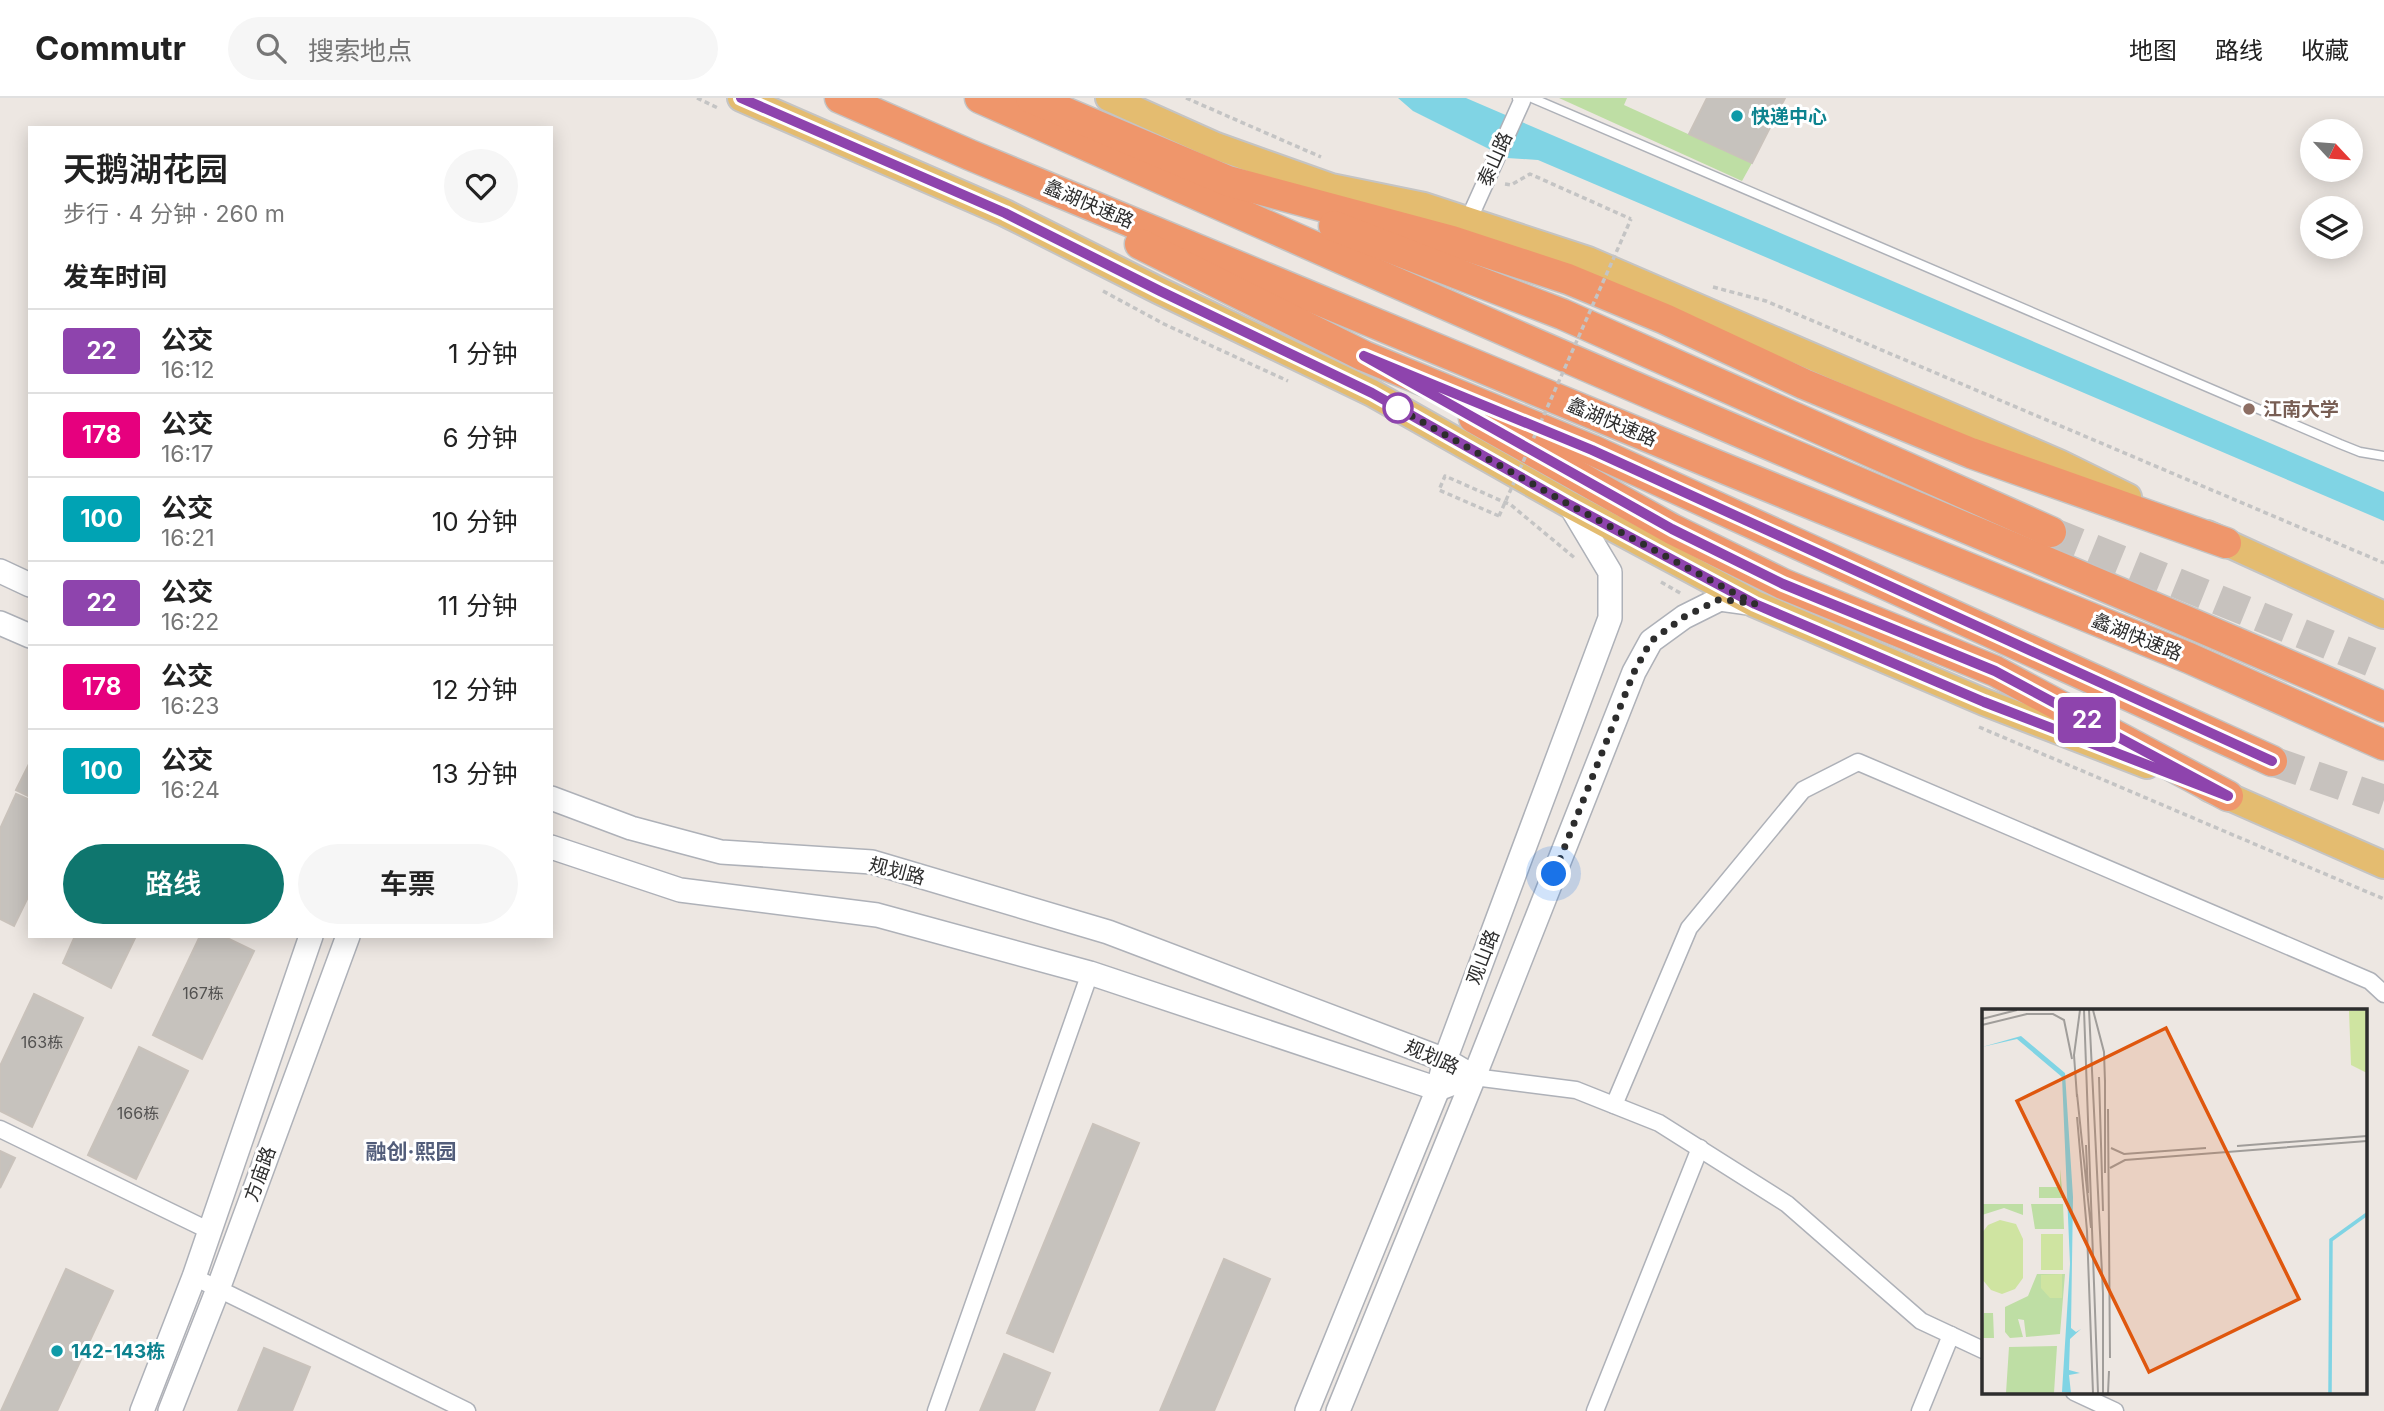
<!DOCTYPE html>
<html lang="zh">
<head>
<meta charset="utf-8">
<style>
  :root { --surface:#fff; --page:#f6f6f6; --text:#222; --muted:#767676; --line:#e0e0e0; --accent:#0f766e }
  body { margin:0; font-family:Inter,"Noto Sans SC",sans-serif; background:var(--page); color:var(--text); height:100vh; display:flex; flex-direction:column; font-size:26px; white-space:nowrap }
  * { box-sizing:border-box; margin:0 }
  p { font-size:23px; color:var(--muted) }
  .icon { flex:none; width:38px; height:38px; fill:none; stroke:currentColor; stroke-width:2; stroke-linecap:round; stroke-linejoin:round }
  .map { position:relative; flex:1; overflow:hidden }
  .drawer { position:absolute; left:28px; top:28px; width:525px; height:812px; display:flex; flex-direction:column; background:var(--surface); border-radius:0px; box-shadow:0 4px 18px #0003 }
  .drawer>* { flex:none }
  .badge { padding:0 14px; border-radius:5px; font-size:24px; line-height:46px }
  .needle { width:46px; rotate:116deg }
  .tools { position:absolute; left:2300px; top:21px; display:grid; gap:14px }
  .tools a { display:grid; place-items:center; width:63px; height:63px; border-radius:50%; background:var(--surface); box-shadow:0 4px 18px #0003; font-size:35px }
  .you { position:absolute; width:35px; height:35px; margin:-18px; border:5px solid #fff; border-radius:50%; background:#1a73e8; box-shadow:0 0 0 10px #1a73e833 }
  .map>.badge { position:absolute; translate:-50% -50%; box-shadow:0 0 0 4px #fff }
  h2 { padding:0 35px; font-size:26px; line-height:63px }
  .round { display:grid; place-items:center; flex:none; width:74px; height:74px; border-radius:37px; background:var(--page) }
  .head { display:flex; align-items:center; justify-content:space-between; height:119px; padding:0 35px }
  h1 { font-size:33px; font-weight:600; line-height:52px }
  .action { display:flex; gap:14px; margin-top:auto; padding:14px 35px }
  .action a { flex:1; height:80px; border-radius:42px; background:var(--accent); color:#fff; font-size:28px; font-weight:600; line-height:80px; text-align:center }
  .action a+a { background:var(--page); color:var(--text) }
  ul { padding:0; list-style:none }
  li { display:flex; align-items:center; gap:21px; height:84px; padding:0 35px; border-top:2px solid var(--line) }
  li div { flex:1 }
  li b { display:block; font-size:26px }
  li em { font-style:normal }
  li .badge { min-width:77px; font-weight:700; text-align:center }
  header { display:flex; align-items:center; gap:42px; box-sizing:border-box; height:98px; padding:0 35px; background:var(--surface); border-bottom:2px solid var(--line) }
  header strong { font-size:33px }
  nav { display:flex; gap:38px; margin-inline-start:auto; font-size:24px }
  .search { width:490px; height:63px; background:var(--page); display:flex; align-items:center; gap:18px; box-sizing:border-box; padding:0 24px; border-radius:38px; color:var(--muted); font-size:26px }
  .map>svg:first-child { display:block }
  .green { fill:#bedea4 }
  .water { fill:#80d4e4 }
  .building { fill:#c6c2bd; stroke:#c9c2bb; stroke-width:2 }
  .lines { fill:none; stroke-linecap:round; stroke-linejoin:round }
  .highway-tunnel { stroke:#c7c2be; stroke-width:30; stroke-dasharray:30 15; stroke-linecap:butt }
  .lane-casing { stroke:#aeb1b8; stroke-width:11 }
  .street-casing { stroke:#aeb1b8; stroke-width:19 }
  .secondary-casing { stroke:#aeb1b8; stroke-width:26 }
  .primary-casing { stroke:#c4c4c4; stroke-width:30 }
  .highway-casing { stroke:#c4c4c4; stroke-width:33 }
  .path { stroke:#c4c4c4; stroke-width:3.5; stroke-dasharray:5 3.5; stroke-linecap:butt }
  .lane { stroke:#fff; stroke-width:8 }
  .street { stroke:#fff; stroke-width:16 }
  .secondary { stroke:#fff; stroke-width:23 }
  .primary { stroke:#e4bc70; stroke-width:26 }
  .highway { stroke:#ef966b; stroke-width:30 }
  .path-bridge { stroke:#c4c4c4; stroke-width:3.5; stroke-dasharray:5 3.5; stroke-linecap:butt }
  .line-casing { stroke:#fff; stroke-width:16 }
  .line { stroke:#8e44ad; stroke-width:10 }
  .walk { stroke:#2d2d2d; stroke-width:7; stroke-dasharray:0 12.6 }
  .culture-dot { fill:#0f9aa8; stroke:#fff; stroke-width:2.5 }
  .stop-dot { fill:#fff; stroke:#8e44ad; stroke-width:3.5 }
  .education-dot { fill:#8d6e63; stroke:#fff; stroke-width:2.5 }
  .labels { text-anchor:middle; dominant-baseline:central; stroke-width:6; stroke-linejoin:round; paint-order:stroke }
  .number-label { font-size:16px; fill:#535251 }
  .culture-label { font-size:19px; font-weight:bold; fill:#0d838f; stroke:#fff; text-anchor:start }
  .street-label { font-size:19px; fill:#2d2d2d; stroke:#fff }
  .education-label { font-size:19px; font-weight:bold; fill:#785e54; stroke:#fff; text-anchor:start }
  .neighbourhood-label { font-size:21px; font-weight:bold; fill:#525d7a; stroke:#fff }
  .inset-river { fill:none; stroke:#80d4e4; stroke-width:3.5 }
  .inset-road { fill:none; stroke:#a09d9a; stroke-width:2 }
  .view { fill:#df570e; fill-opacity:0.15; stroke:#df570e; stroke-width:3.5 }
  .inset-edge { fill:none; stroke:#2d2d2d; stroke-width:3.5 }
</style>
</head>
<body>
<header>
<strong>Commutr</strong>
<div class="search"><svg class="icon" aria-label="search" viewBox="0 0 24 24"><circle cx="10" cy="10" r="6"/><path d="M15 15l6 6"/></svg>搜索地点</div>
<nav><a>地图</a><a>路线</a><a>收藏</a></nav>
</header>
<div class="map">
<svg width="2384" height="1313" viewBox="0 0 2384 1313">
  <rect width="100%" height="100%" fill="#ede7e2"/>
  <path class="green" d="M 1559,0 L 1627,0 L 1624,7 L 1752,65 L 1742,83 Z"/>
  <path class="water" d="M 1398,0 L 1466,0 L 2384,394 L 2384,423 L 1538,62 L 1507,60 L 1413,13 Z"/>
  <g class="building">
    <path d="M 1707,0 L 1785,0 L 1752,65 L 1689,36 Z"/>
    <path d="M 30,664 L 30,699 L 16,692 Z"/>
    <path d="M 16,696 L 30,702 L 30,795 L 14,828 L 0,821 L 0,731 Z"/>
    <path d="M 75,838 L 136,838 L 111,890 L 63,865 Z"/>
    <path d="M 200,838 L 223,838 L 254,853 L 202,961 L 153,937 Z"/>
    <path d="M 34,896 L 83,920 L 32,1029 L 0,1013 L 0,968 Z"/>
    <path d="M 139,949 L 188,973 L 136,1081 L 88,1057 Z"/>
    <path d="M 1093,1026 L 1139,1045 L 1053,1254 L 1007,1235 Z"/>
    <path d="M 0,1053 L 15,1060 L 0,1090 Z"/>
    <path d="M 1224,1161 L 1270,1181 L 1214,1313 L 1160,1313 Z"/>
    <path d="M 66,1171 L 113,1193 L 57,1313 L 1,1313 Z"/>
    <path d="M 264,1250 L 310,1269 L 292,1313 L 238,1313 Z"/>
    <path d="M 1004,1256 L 1050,1275 L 1034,1313 L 980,1313 Z"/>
  </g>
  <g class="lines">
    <g class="highway-tunnel">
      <path d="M 2051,434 L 2384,569"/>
      <path d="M 2272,663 L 2384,702"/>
    </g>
    <g class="lane-casing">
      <path id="lane" d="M 1532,0 L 2340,346 L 2360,354 L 2384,358"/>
    </g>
    <g class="street-casing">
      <g id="street">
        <path d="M 1468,123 L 1522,3 L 1521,0"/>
        <path d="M 1474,979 L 1576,992 L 1659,1025 L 1787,1106 L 1921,1223 L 1983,1252"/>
        <path d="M 1614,1007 L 1689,830 L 1803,692 L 1858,664 L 2370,883 L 2384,896"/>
        <path d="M 0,1031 L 210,1133"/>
        <path d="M 194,1179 L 467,1313"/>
        <path d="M 2074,1294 L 2115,1313"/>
        <path d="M 936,1313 L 1090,875"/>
        <path d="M 1595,1313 L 1700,1050"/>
        <path d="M 1920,1313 L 1951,1237"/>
      </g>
    </g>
    <g class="secondary-casing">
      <g id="secondary">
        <path d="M 0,473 L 30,487"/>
        <path d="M 0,525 L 30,538"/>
        <path d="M 551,700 L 631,730 L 721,754 L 872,764 L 1108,834 L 1445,962 L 1474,979"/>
        <path d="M 551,749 L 680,792 L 877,817 L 1090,875 L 1438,991 L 1451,986"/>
        <path d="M 142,1313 L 194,1179 L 311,838"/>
        <path d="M 170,1313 L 218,1191 L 348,838"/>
        <path d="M 1307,1313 L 1438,991 L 1445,962 L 1610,520 L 1610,474 L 1570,407"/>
        <path d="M 1338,1313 L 1474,979 L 1634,574 L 1651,543 L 1684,519 L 1720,501 L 1749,505"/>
      </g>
    </g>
    <g class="primary-casing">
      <g id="primary">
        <path d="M 741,0 L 1005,115 L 1160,193 L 1372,295 L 1570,407 L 1755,506 L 1984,604 L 2147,667"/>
        <path d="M 1109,0 L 1216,48 L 1331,89 L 1424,108 L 1588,162 L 2059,365 L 2128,399"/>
        <path d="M 2207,436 L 2384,517"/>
        <path d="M 2209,690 L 2384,767"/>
      </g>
    </g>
    <g class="highway-casing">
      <g id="highway">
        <path d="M 840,0 L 970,57 L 1711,365 L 2189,560 L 2384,647"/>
        <path d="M 980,0 C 1212,103 1443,207 1677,307 C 1912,409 2150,505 2384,609"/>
        <path d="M 1031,0 L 1228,83 L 1452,143 L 1568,181 L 1665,221 L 1804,286 L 1971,355 L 2226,445"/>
        <path d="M 1334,128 L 1562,216 L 2051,434"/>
        <path d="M 1140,146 L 1364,258 L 1592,352 L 2272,663"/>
        <path d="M 1474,320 L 1672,431 L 1783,486 L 1995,573 L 2228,698"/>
      </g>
    </g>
    <g class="path">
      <path d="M 697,0 L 720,11"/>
      <path d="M 1186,0 L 1321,59"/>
      <path d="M 1505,86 L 1511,87 L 1530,76 L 1631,121"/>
      <path d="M 1713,189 L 1766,203 L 2384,465"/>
      <path d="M 1103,193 L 1164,226 L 1288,283"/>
      <path d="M 1499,418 L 1439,392 L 1445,378 L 1511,407 L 1576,461"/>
      <path d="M 1661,484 L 1682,496"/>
      <path d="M 1979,629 L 2384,801"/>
    </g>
    <use href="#lane" class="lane"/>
    <use href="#street" class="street"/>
    <use href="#secondary" class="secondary"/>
    <use href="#primary" class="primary"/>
    <use href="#highway" class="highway"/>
    <path class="path-bridge" d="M 1499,418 L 1631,121"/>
  </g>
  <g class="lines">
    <g class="line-casing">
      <path id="line" d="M 741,0 L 1005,115 L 1160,193 L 1372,295 L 1570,407 L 1755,506 L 1984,604 L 2228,698 L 1995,573 L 1783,486 L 1672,431 L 1364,258 L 1592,352 L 2272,663"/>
    </g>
    <use href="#line" class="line"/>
    <path class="walk" d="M 1398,310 L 1394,308 L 1570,407 L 1755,506 L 1720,501 L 1684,519 L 1651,543 L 1634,574 L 1554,776"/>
  </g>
  <g class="culture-dot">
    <circle cx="1737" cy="18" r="7"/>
    <circle cx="57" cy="1253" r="7"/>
  </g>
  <circle class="stop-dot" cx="1398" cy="310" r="14"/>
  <circle class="education-dot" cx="2249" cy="311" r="7"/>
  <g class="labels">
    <g class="number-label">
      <text x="203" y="895">167栋</text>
      <text x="42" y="944">163栋</text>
      <text x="138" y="1015">166栋</text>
    </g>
    <g class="culture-label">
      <text x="1751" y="18">快递中心</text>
      <text x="71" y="1253">142-143栋</text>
    </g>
    <g class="street-label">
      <text transform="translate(1495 61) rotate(-66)">泰山路</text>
      <text transform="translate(1089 106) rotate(23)">蠡湖快速路</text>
      <text transform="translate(1612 324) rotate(23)">蠡湖快速路</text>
      <text transform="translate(2137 539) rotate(22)">蠡湖快速路</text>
      <text transform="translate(897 773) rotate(15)">规划路</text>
      <text transform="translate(1483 859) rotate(-69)">观山路</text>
      <text transform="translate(1432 959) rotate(24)">规划路</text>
      <text transform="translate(260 1076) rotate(-70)">方庙路</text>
    </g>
    <g class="education-label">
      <text x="2263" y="311">江南大学</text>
    </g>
    <g class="neighbourhood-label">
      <text x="411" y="1053">融创·熙园</text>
    </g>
  </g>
  <g transform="translate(1982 911)">
    <rect width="385" height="385" fill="#ede7e2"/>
    <path d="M 78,160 L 81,189 L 57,189 L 57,178 L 78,178 ZM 0,195 L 41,195 L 41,206 L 22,199 L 0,206 ZM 49,195 L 81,195 L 82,220 L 53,220 ZM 55,265 L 83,265 L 78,325 L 44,328 L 42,311 L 36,310 L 41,328 L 28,329 L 23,323 L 23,298 L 46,287 ZM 2,304 L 11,304 L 12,329 L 0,329 ZM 75,337 L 72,384 L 24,384 L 27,338 Z" fill="#bedea4"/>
    <path d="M 385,1 L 385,64 L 369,56 L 367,2 ZM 18,211 L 34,215 L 41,230 L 41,269 L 33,280 L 20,285 L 9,281 L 0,270 L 0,224 L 6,216 ZM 59,225 L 81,225 L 81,261 L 59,261 ZM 80,265 L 80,289 L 68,289 L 59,279 L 59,266 Z" fill="#cfe4a1"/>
    <path d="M 39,27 L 83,64 L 91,188 L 89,319 L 94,323 L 99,320 L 88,330 L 87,361 L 98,364 L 87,366 L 89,384 L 80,383 L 88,255 L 80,68 L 35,30 L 0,38 Z" fill="#80d4e4"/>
    <path class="inset-river" d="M 348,384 L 349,231 L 385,205"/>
    <path class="inset-road" d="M 102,1 L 116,384M 107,1 L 121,284 L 121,384M 111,1 L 122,43 L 123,73M 44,5 L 71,5 L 82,11 L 90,50M 0,10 L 35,1M 0,16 L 45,5M 117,68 L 121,202M 95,85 L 109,219M 95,88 L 92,46 L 98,1M 126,100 L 128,349M 95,108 L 105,222 L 111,384M 104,136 L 106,184M 255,137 L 385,127M 129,139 L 142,145 L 224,139M 128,159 L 143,151 L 385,132M 123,164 L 123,71M 126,384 L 127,362"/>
    <path class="view" d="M 184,19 L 317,290 L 167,363 L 35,92 Z"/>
    <rect width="385" height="385" class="inset-edge"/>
  </g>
</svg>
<div class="tools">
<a><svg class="needle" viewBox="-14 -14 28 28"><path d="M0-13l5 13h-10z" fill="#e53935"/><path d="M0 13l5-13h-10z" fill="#767676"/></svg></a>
<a><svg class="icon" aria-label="layers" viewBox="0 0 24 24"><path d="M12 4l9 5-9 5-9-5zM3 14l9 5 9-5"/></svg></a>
</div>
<div class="you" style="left:1554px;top:776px"></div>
<b class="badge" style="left:2087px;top:622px;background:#8e44ad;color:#fff">22</b>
<section class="drawer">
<div class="head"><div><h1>天鹅湖花园</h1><p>步行 · 4 分钟 · 260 m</p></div><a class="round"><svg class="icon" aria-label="heart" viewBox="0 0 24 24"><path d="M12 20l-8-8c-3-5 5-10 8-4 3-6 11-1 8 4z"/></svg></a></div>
<h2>发车时间</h2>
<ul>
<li><span class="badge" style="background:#8e44ad;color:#fff">22</span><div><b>公交</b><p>16:12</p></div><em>1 分钟</em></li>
<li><span class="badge" style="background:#e6007e;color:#fff">178</span><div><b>公交</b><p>16:17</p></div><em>6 分钟</em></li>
<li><span class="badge" style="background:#00a3b4;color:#fff">100</span><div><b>公交</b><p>16:21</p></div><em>10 分钟</em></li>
<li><span class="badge" style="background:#8e44ad;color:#fff">22</span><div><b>公交</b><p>16:22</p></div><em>11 分钟</em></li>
<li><span class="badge" style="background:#e6007e;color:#fff">178</span><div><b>公交</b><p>16:23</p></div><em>12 分钟</em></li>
<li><span class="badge" style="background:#00a3b4;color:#fff">100</span><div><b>公交</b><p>16:24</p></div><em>13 分钟</em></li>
</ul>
<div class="action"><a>路线</a><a>车票</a></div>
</section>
</div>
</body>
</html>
